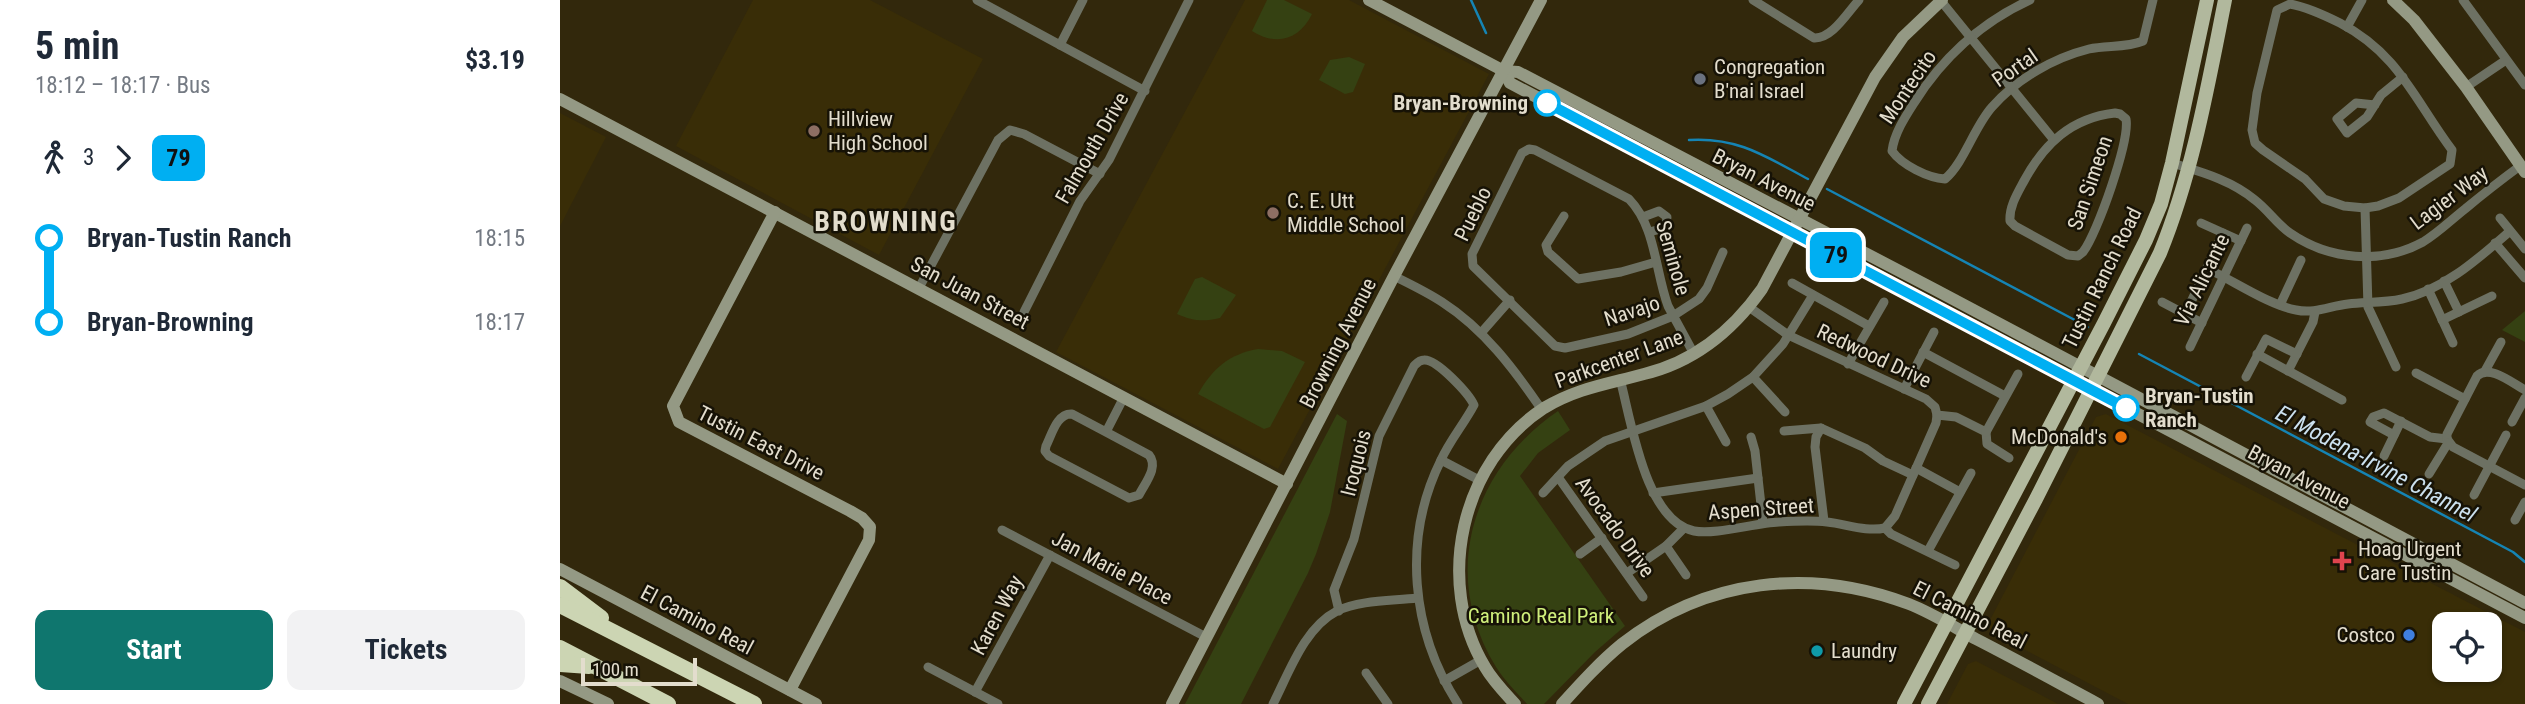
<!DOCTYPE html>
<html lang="en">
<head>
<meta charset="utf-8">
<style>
  :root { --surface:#fff; --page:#f2f2f3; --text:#1f2937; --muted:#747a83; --accent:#0f766e }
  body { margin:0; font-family:"Roboto Condensed",sans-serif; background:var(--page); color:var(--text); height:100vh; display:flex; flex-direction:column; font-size:26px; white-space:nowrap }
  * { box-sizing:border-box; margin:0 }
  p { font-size:23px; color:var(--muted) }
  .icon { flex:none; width:38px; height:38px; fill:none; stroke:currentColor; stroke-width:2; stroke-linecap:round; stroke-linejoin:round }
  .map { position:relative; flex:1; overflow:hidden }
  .side { display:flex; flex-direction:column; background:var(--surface); width:560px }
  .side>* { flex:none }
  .badge { padding:0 14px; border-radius:10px; font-size:24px; line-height:46px }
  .fabs { position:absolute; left:1872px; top:612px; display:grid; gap:14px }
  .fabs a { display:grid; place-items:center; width:70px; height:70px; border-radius:14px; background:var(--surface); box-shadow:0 2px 5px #0004; font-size:35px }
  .scale { position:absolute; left:21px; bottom:18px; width:116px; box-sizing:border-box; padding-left:7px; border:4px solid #e3ddcd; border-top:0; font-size:19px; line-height:24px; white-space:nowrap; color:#e3ddcd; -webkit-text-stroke:5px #161206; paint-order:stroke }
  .map>.badge { position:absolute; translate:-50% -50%; box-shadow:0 0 0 4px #fff }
  .legs { display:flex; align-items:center; gap:10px; height:77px; padding:0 35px; font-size:23px }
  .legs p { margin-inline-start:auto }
  .headline { display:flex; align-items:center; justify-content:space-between; height:119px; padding:0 35px }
  h1 { font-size:38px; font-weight:700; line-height:52px }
  .action { display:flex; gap:14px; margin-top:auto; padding:14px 35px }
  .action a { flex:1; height:80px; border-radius:14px; background:var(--accent); color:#fff; font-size:28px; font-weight:700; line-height:80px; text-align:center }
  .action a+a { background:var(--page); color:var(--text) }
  ul { padding:0 35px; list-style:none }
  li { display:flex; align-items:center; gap:24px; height:84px; font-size:26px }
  li i { display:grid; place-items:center; width:10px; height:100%; margin:0 9px; background:currentColor }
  li i::after { content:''; width:18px; height:18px; margin:-9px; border:5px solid; border-radius:50%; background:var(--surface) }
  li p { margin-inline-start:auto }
  li:first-child i { background:linear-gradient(#0000 50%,currentColor 0) }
  li:last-child i { background:linear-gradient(currentColor 50%,#0000 0) }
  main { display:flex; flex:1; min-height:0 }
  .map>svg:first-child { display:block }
  .built { fill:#392d07; fill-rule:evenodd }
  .green { fill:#354112 }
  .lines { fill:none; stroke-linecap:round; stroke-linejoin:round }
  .stream { stroke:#1584b4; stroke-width:2.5 }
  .street { stroke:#6d7163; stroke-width:9 }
  .secondary { stroke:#949984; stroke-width:12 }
  .primary { stroke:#b1b89d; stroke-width:14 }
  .highway { stroke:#ccd5b3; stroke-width:16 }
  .line-1-casing { stroke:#fff; stroke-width:16 }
  .line-1 { stroke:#00aff2; stroke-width:10 }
  .worship-dot { fill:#6b7280; stroke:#161206; stroke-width:2.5 }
  .stop-1-dot { fill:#fff; stroke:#00aff2; stroke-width:3.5 }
  .education-dot { fill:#8d6e63; stroke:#161206; stroke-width:2.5 }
  .food-dot { fill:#e8710a; stroke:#161206; stroke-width:2.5 }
  .health-dot { fill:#e0444e; stroke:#161206; stroke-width:2.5 }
  .shop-dot { fill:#3f7fe0; stroke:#161206; stroke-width:2.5 }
  .culture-dot { fill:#0f9aa8; stroke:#161206; stroke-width:2.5 }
  .labels { text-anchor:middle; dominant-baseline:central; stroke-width:5; stroke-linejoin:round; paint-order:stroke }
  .poi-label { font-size:21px; fill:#e3ddcd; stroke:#161206; text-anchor:start }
  .street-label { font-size:21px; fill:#e3ddcd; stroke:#161206 }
  .stop-label { font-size:21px; font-weight:bold; fill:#e3ddcd; stroke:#161206; text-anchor:end }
  .park-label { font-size:21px; fill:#cfee7b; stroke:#161206 }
  .water-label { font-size:23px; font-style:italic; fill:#cce1ef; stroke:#161206 }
  .district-label { font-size:28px; font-weight:bold; letter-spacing:2px; fill:#e3ddcd; stroke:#161206 }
</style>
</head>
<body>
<main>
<section class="side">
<div class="headline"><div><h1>5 min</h1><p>18:12 – 18:17 · Bus</p></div><b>$3.19</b></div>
<div class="legs"><svg class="icon" aria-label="walk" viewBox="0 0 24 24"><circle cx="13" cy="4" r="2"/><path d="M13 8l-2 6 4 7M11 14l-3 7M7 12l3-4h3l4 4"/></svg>3<svg class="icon" aria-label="forward" viewBox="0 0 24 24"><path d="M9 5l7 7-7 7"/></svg><b class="badge" style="background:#00aff2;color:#111">79</b></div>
<ul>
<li><i style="color:#00aff2"></i><b>Bryan-Tustin Ranch</b><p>18:15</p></li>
<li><i style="color:#00aff2"></i><b>Bryan-Browning</b><p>18:17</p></li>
</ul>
<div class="action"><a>Start</a><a>Tickets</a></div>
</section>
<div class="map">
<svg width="1965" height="704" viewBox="0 0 1965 704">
  <rect width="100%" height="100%" fill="#32280c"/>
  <g class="built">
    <path d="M 193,0 L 310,0 L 423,59 L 319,255 L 116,146 Z"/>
    <path d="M 685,0 L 789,0 L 929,74 L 718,469 L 496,352 Z"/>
    <path d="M 0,113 L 46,137 L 0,226 Z"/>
    <path d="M 1546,414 L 1965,632 L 1965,704 L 1568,704 L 1431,632 L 1429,622 L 1536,417 ZM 1885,625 L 1930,625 L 1930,670 L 1885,670 Z"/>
    <path d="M 1416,661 L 1498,704 L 1387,704 L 1408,664 Z"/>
  </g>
  <g class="green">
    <path d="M 707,0 L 724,0 L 752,14 C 740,39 717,47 692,31 Z"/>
    <path d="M 789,57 L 805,64 L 793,92 L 785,94 L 759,80 L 770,60 Z"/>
    <path d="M 642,277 L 676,295 L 660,318 C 643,322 633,321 617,314 L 635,279 Z"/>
    <path d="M 1965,311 L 1965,342 L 1942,330 Z"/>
    <path d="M 698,349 L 722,351 L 745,362 L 710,427 L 704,429 L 638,394 C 652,369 669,354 698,349 Z"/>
    <path d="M 998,411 L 1010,430 L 978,453 L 960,476 L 1065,626 L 1035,652 L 984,704 L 967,704 C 956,692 945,681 936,667 C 879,574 912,470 998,411 Z"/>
    <path d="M 777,414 L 787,421 L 770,512 L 756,554 L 748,573 L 681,704 L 625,704 Z"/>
  </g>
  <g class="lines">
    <g class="stream">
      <path d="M 911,0 L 926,33"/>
      <path d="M 1129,140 C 1178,137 1205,156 1248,179"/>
      <path d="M 1267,189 L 1528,327"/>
      <path d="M 1579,354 L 1953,552 L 1965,562"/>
    </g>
    <g class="street">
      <path d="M 417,0 L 585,91"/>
      <path d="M 1193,0 L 1254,38 C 1272,39 1287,13 1299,0"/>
      <path d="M 1470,0 C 1420,23 1383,57 1354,103 C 1345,117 1334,134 1332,151 C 1342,165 1368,178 1385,179 C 1404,163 1414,127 1432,107 C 1457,79 1493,58 1529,49 C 1546,45 1566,48 1583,41 L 1593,0"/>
      <path d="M 1903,0 L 1965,85"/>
      <path d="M 1381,1 L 1493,139"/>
      <path d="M 1730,4 C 1747,7 1764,15 1780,23 C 1839,54 1854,99 1892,150 L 1890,164 L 1839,198 L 1818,206 L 1805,208 L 1784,206 L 1764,199 L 1745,179 L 1703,150 L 1695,143 L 1692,130 L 1697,93 L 1717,10 Z"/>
      <path d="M 1787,27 L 1802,0"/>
      <path d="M 500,45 L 523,0"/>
      <path d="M 1906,87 L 1946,60"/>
      <path d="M 1815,105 L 1796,103 L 1777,119 L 1787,133 L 1807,117 L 1821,95 L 1843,77"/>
      <path d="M 1555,113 L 1560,114 L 1566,119 C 1570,141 1537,234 1523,252 L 1518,256 L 1508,255 L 1455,226 L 1450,221 C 1449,207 1457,194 1464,181 C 1484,144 1511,118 1555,113 Z"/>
      <path d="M 1612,163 C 1641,172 1671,180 1695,200 C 1708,210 1717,224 1730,233 C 1769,260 1821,265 1863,242 C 1878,233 1891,220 1905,209 C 1923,194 1941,180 1960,166"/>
      <path d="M 1805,208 L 1808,307 L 1836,367"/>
      <path d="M 1004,216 L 986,245 L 988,252 L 1018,279 L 1061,272 L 1096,262"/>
      <path d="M 1083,217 L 1099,211 L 1107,217 L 1106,225 L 1101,229 L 1089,232"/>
      <path d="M 1940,218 L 1965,249"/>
      <path d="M 1641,223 L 1681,241"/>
      <path d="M 1935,243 L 1965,278"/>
      <path d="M 1648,269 C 1674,281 1709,305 1736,310 C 1755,314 1770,306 1788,304 C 1806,302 1824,303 1842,299 C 1884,290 1919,258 1950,231"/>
      <path d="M 834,276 C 850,284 867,292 882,302 C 924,329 954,369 982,410"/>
      <path d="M 1884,281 L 1899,312"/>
      <path d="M 1232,283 L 1309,326"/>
      <path d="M 359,288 L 438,140 L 450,130 L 464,134 L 540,174"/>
      <path d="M 1868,289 L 1893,343"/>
      <path d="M 1602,302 L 1642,323"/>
      <path d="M 1720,305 L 1741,260"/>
      <path d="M 1189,307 L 1228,335 L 1366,399 L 1375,407 L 1377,415 L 1396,417 L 1426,432 L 1427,444 L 1449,458"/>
      <path d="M 464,312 L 520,201 L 549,160 L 629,0"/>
      <path d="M 1625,315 L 1663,233"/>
      <path d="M 1882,320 L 1932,296"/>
      <path d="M 921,333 L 950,300"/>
      <path d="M 1630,347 L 1687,228"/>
      <path d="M 1363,352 L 1445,396"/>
      <path d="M 1134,354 L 1108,306 C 1095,271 1096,227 1069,199 L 975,150 L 969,149 L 962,153 L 912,254 L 913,266 L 995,346 L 1005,348 L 1068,334 L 1113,316 L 1139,299 L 1147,288 L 1163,252"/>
      <path d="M 1697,354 L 1782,400"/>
      <path d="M 1288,364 L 1324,302"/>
      <path d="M 1728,371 L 1753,322 L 1755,312"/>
      <path d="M 1925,371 L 1941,342"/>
      <path d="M 1856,373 L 1905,399"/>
      <path d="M 1193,377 L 1225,412"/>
      <path d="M 1686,377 L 1706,339 L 1737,354"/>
      <path d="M 1060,379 C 1071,419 1085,521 1134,531 C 1156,535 1195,523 1219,522 C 1234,521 1252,520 1267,522 C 1286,524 1306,532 1325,528 L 1331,534 L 1395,565"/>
      <path d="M 1344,389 L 1374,332"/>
      <path d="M 1146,406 L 1166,442"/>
      <path d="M 1952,422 L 1965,398"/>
      <path d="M 1261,428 L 1256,437 L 1255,447 L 1264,521"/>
      <path d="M 1224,431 L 1261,428 L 1305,448 L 1323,461 L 1353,475"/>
      <path d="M 546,432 L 512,414 C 497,413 492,434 486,446 L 485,451 L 489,456 L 569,498 L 579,495 C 585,483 599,467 589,455 L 546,432 L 564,397"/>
      <path d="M 1426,432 L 1458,374"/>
      <path d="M 1834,435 L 1810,422 L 1813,417 L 1824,413 L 1870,437 L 1887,439"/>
      <path d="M 1191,437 L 1195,451 L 1203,523"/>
      <path d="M 1887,439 L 1887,434 L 1917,376 C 1929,364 1952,383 1965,390"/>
      <path d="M 1887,439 L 1893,447 L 1965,485"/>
      <path d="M 1824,456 L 1841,421"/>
      <path d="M 881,460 L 921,481"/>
      <path d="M 1356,468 L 1400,492"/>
      <path d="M 1869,474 L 1888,443"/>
      <path d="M 998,477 L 1083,597"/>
      <path d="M 983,493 L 1008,466 L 1045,441 L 1146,406 L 1168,394 L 1193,377 L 1223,344 L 1253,295"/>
      <path d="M 1093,493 L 1198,478"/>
      <path d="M 1914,495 L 1946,435"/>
      <path d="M 1955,520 L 1965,502"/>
      <path d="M 1325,528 L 1335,516 L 1376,423 L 1377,415"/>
      <path d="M 442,530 L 646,637"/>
      <path d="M 1106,546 L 1126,575"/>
      <path d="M 1368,551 L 1411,473"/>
      <path d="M 1020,554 L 1042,538"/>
      <path d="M 1067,573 L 1106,546 L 1124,528"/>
      <path d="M 779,611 L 774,590 L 794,539 L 819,436 L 854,366 C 857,363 859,360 864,360 C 877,359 909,394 914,405 C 904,424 890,440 881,460 C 842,539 851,631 898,704"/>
      <path d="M 368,667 L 438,704"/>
      <path d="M 806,673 L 828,704"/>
      <path d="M 884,681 L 921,660"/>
      <path d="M 415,692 L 490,555"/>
      <path d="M 713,704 C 729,673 744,628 777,611 C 800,600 832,601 857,598"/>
    </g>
    <g class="secondary">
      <path d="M 809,0 L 944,71 L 958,72 L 1374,289 L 1965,603"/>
      <path d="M 1833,0 L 1854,20 L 1906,87 L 1965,172"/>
      <path d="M 944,71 L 950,83 L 1965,618"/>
      <path d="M 0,99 L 727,484"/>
      <path d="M 215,212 L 113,406 L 119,422 L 290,511 L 302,518 L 310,527 L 309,540 L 230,690"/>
      <path d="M 0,569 L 256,704"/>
      <path d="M 0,681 L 48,704"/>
      <path d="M 612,704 L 834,276 L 981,0"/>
      <path d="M 955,704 C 944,692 933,681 925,667 C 874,582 901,462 984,408 C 1017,388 1048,384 1084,374 C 1134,362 1173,330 1202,289 L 1315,77 L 1343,37 L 1382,0"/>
      <path d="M 1002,704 C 1021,683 1040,662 1062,644 C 1146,578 1251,567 1349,604 C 1372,613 1394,627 1416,639 C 1457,660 1497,682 1538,704"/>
    </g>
    <g class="primary">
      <path d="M 1344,704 L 1544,323 L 1586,240 L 1601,204 L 1612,163 L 1647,0"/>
      <path d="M 1368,704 L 1476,499 L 1600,253 C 1633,172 1648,85 1665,0"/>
    </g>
    <g class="highway">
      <path d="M 0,587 L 41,618"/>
      <path d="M 0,605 L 194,704"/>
      <path d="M 0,648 L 108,704"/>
      <path d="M 0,664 L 29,666"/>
    </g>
  </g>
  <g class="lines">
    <g class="line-1-casing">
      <path id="line-1" d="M 987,103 L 1566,408"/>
    </g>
    <use href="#line-1" class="line-1"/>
  </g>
  <circle class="worship-dot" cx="1140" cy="79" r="7"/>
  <g class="stop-1-dot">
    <circle cx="987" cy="103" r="12"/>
    <circle cx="1566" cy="408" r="12"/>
  </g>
  <g class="education-dot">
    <circle cx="254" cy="131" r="7"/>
    <circle cx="713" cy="213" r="7"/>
  </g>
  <circle class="food-dot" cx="1561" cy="437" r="7"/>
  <path class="health-dot" d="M1778.5 550.5h7v7h7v7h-7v7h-7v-7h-7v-7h7z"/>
  <circle class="shop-dot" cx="1849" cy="635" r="7"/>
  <circle class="culture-dot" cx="1257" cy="651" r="7"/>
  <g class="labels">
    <g class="poi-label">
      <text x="1154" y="67">Congregation<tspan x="1154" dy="24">B'nai Israel</tspan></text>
      <text x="268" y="119">Hillview<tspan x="268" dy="24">High School</tspan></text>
      <text x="727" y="201">C. E. Utt<tspan x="727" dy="24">Middle School</tspan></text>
      <text x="1547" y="437" text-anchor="end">McDonald's</text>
      <text x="1798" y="549">Hoag Urgent<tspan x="1798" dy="24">Care Tustin</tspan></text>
      <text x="1835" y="635" text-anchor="end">Costco</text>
      <text x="1271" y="651">Laundry</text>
    </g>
    <g class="street-label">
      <text transform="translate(1455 68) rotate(-35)">Portal</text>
      <text transform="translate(1348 87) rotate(-56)">Montecito</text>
      <text transform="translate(532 148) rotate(-60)">Falmouth Drive</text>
      <text transform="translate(1204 180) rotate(27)">Bryan Avenue</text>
      <text transform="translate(1530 183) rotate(-71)">San Simeon</text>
      <text transform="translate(1889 198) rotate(-37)">Lagier Way</text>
      <text transform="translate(913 214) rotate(-64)">Pueblo</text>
      <text transform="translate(1113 258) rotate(74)">Seminole</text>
      <text transform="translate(1542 278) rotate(-64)">Tustin Ranch Road</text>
      <text transform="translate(1642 280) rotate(-64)">Via Alicante</text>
      <text transform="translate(410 293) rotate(28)">San Juan Street</text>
      <text transform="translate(1072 311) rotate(-18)">Navajo</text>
      <text transform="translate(778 343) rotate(-63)">Browning Avenue</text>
      <text transform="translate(1314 356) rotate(25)">Redwood Drive</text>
      <text transform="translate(1059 359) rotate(-20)">Parkcenter Lane</text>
      <text transform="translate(201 443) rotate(27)">Tustin East Drive</text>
      <text transform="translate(796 463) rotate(-76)">Iroquois</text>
      <text transform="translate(1739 477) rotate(28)">Bryan Avenue</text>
      <text transform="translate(1201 509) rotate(-4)">Aspen Street</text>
      <text transform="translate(1055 527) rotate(54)">Avocado Drive</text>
      <text transform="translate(552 568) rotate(28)">Jan Marie Place</text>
      <text transform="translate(437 615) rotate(-62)">Karen Way</text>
      <text transform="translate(1410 615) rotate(27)">El Camino Real</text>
      <text transform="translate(137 620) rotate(28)">El Camino Real</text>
    </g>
    <g class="stop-label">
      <text x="968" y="103">Bryan-Browning</text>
      <text x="1585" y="396" text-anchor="start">Bryan-Tustin<tspan x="1585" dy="24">Ranch</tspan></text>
    </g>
    <g class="park-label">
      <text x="981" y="616">Camino Real Park</text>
    </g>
    <g class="water-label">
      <text transform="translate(1816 464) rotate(28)">El Modena-Irvine Channel</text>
    </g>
    <g class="district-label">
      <text x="326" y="221">BROWNING</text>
    </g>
  </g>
</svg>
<div class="fabs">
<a><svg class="icon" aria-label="locate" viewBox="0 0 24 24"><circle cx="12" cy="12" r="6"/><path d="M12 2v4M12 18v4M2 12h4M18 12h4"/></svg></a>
</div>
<div class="scale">100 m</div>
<b class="badge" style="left:1276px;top:255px;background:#00aff2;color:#111">79</b>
</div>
</main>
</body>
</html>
